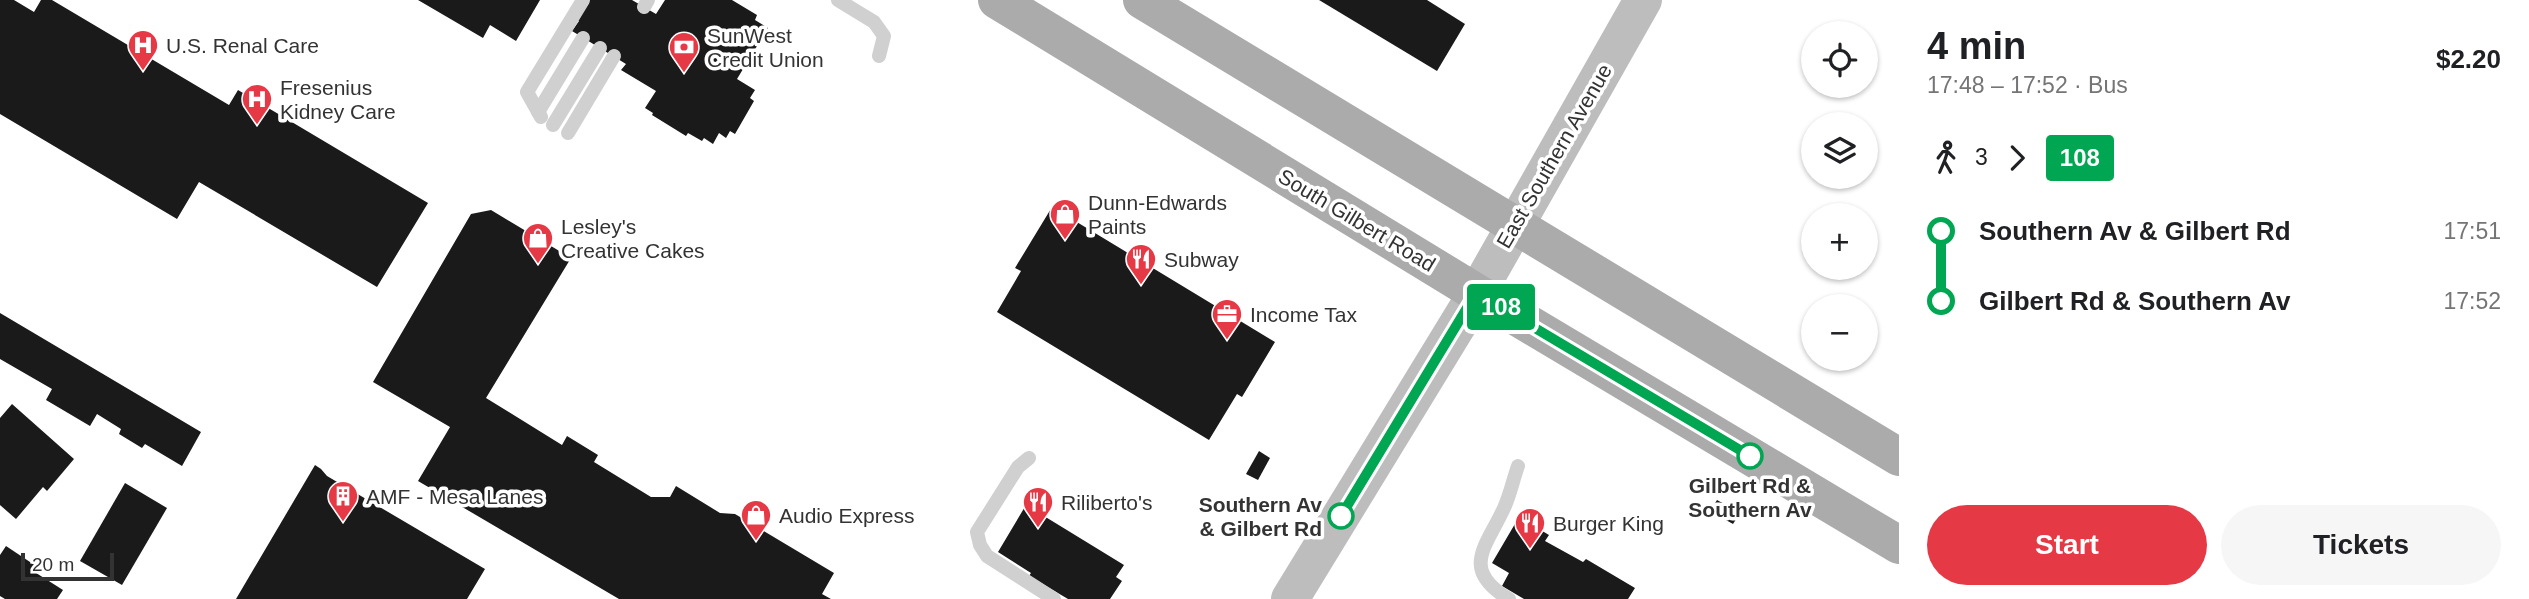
<!DOCTYPE html>
<html lang="en">
<head>
<meta charset="utf-8">
<style>
  :root { --surface:#fff; --page:#f6f6f6; --text:#202124; --muted:#757577; --accent:#e63946 }
  body { margin:0; font-family:Helvetica,sans-serif; background:var(--page); color:var(--text); height:100vh; display:flex; flex-direction:column; font-size:26px; white-space:nowrap }
  * { box-sizing:border-box; margin:0 }
  p { font-size:23px; color:var(--muted) }
  .icon { flex:none; width:38px; height:38px; fill:none; stroke:currentColor; stroke-width:2; stroke-linecap:round; stroke-linejoin:round }
  .map { position:relative; flex:1; overflow:hidden }
  .drawer { display:flex; flex-direction:column; background:var(--surface); width:630px }
  .drawer>* { flex:none }
  .badge { padding:0 14px; border-radius:5px; font-size:24px; line-height:46px }
  .fabs { position:absolute; left:1801px; top:21px; display:grid; gap:14px }
  .fabs a { display:grid; place-items:center; width:77px; height:77px; border-radius:50%; background:var(--surface); box-shadow:0 2px 5px #0004; font-size:35px }
  .scale { position:absolute; left:21px; bottom:18px; width:93px; box-sizing:border-box; padding-left:7px; border:4px solid #333; border-top:0; font-size:19px; line-height:24px; white-space:nowrap; color:#333; -webkit-text-stroke:5px #fff; paint-order:stroke }
  .map>.badge { position:absolute; translate:-50% -50%; box-shadow:0 0 0 4px #fff }
  .legs { display:flex; align-items:center; gap:10px; height:77px; padding:0 28px; font-size:23px }
  .legs p { margin-inline-start:auto }
  .headline { display:flex; align-items:center; justify-content:space-between; height:119px; padding:0 28px }
  h1 { font-size:38px; font-weight:600; line-height:52px }
  .button { display:flex; gap:14px; margin-top:auto; padding:14px 28px }
  .button a { flex:1; height:80px; border-radius:42px; background:var(--accent); color:#fff; font-size:28px; font-weight:600; line-height:80px; text-align:center }
  .button a+a { background:var(--page); color:var(--text) }
  ul { padding:0 28px; list-style:none }
  li { display:flex; align-items:center; gap:24px; height:70px; font-size:26px }
  li i { display:grid; place-items:center; width:10px; height:100%; margin:0 9px; background:currentColor }
  li i::after { content:''; width:18px; height:18px; margin:-9px; border:5px solid; border-radius:50%; background:var(--surface) }
  li p { margin-inline-start:auto }
  li:first-child i { background:linear-gradient(#0000 50%,currentColor 0) }
  li:last-child i { background:linear-gradient(currentColor 50%,#0000 0) }
  main { display:flex; flex:1; min-height:0 }
  .map>svg:first-child { display:block }
  .building { fill:#1a1a1a }
  .lines { fill:none; stroke-linecap:round; stroke-linejoin:round }
  .service { stroke:#d0d0d0; stroke-width:14 }
  .secondary { stroke:#bdbdbd; stroke-width:38 }
  .primary { stroke:#ababab; stroke-width:38 }
  .line-1-casing { stroke:#fff; stroke-width:16 }
  .line-1 { stroke:#00a651; stroke-width:10 }
  .stop-1-dot { fill:#fff; stroke:#00a651; stroke-width:3.5 }
  .labels { text-anchor:middle; dominant-baseline:central; stroke-width:7; stroke-linejoin:round; paint-order:stroke }
  .poi-label { font-size:21px; fill:#333; stroke:#fff; text-anchor:start }
  .street-label { font-size:21px; fill:#333; stroke:#fff }
  .stop-label { font-size:21px; font-weight:bold; fill:#333; stroke:#fff }
</style>
</head>
<body>
<main>
<div class="map">
<svg width="1899" height="599" viewBox="0 0 1899 599">
  <rect width="100%" height="100%" fill="#fff"/>
  <g class="building">
    <path d="M 0,0 L 14,0 L 34,12 L 41,0 L 52,0 L 229,105 L 238,90 L 428,203 L 377,287 L 199,182 L 177,219 L 0,114 Z"/>
    <path d="M 418,0 L 540,0 L 516,41 L 490,25 L 483,38 Z"/>
    <path d="M 587,0 L 632,0 L 656,14 L 665,0 L 732,0 L 757,15 L 755,20 L 768,28 L 737,79 L 755,90 L 750,98 L 754,101 L 735,134 L 730,131 L 726,138 L 719,133 L 713,144 L 704,138 L 702,141 L 688,133 L 686,136 L 652,115 L 653,113 L 645,108 L 656,91 L 621,70 L 626,64 L 572,31 L 579,21 L 576,19 Z"/>
    <path d="M 1319,0 L 1427,0 L 1465,24 L 1437,71 Z"/>
    <path d="M 1052,207 L 1275,342 L 1242,397 L 1237,394 L 1209,440 L 997,312 L 1021,271 L 1015,268 Z"/>
    <path d="M 491,210 L 571,258 L 486,398 L 562,445 L 567,436 L 598,455 L 594,462 L 651,497 L 670,497 L 676,486 L 720,513 L 735,514 L 834,573 L 822,594 L 831,599 L 619,599 L 418,481 L 450,427 L 373,382 L 471,214 Z"/>
    <path d="M 0,313 L 201,432 L 182,466 L 145,444 L 142,448 L 119,434 L 121,429 L 97,414 L 90,426 L 46,400 L 52,389 L 0,359 Z"/>
    <path d="M 12,404 L 74,459 L 47,491 L 43,487 L 16,519 L 0,505 L 0,418 Z"/>
    <path d="M 1259,451 L 1270,458 L 1258,480 L 1246,474 Z"/>
    <path d="M 315,465 L 321,469 L 327,476 L 485,569 L 467,599 L 236,599 Z"/>
    <path d="M 125,483 L 167,508 L 122,585 L 80,561 Z"/>
    <path d="M 1717,500 L 1740,513 L 1733,524 L 1710,511 Z"/>
    <path d="M 1026,505 L 1124,565 L 1116,577 L 1122,581 L 1110,599 L 1068,599 L 1029,576 L 1031,573 L 998,552 Z"/>
    <path d="M 1519,517 L 1549,535 L 1545,541 L 1583,562 L 1586,559 L 1635,588 L 1628,599 L 1524,599 L 1502,586 L 1509,573 L 1492,563 Z"/>
    <path d="M 6,546 L 36,566 L 33,571 L 63,590 L 57,599 L 5,599 L 0,596 L 0,555 Z"/>
  </g>
  <g class="lines">
    <g class="service">
      <path d="M 838,0 L 874,22 L 884,36 L 879,56"/>
      <path d="M 644,7 L 648,0"/>
      <path d="M 538,112 L 583,38"/>
      <path d="M 541,117 L 527,92 L 583,0"/>
      <path d="M 553,125 L 600,48"/>
      <path d="M 568,133 L 614,56"/>
      <path d="M 1029,458 L 1018,467 L 977,532 L 980,545 L 987,556 L 1054,599"/>
      <path d="M 1509,599 C 1459,569 1487,546 1504,508 C 1510,495 1513,480 1518,466"/>
    </g>
    <path class="secondary" d="M 1290,599 L 1477,293 L 1643,0"/>
    <g class="primary">
      <path d="M 997,0 L 1477,293 L 1899,545"/>
      <path d="M 1142,0 L 1899,457"/>
    </g>
  </g>
  <g class="lines">
    <g class="line-1-casing">
      <path id="line-1" d="M 1341,516 L 1476,293 L 1750,456"/>
    </g>
    <use href="#line-1" class="line-1"/>
  </g>
  <defs>
    <g id="hospital-pin" transform="scale(1.575)"><path d="M0 17L-7.5 6A9.5 9.5 0 1 1 7.5 6Z" fill="#e63946" stroke="#fff"/><path d="M-5-5h3v3.5h4V-5h3V5h-3V1.5h-4V5h-3Z" fill="#fff"/></g>
    <g id="bank-pin" transform="scale(1.575)"><path d="M0 17L-7.5 6A9.5 9.5 0 1 1 7.5 6Z" fill="#e63946" stroke="#fff"/><path d="M-6-4H6V4H-6ZM0-2.3a2.3 2.3 0 1 0 0 4.6a2.3 2.3 0 1 0 0-4.6Z" fill="#fff"/></g>
    <g id="shop-pin" transform="scale(1.575)"><path d="M0 17L-7.5 6A9.5 9.5 0 1 1 7.5 6Z" fill="#e63946" stroke="#fff"/><path d="M-5-2.5h2.3a2.7 3.5 0 0 1 5.4 0H5L5.5 6h-11ZM-1.5-2.5h3a1.5 2.3 0 0 0-3 0Z" fill="#fff"/></g>
    <g id="restaurant-pin" transform="scale(1.575)"><path d="M0 17L-7.5 6A9.5 9.5 0 1 1 7.5 6Z" fill="#e63946" stroke="#fff"/><path d="M-5-6h1v4h1v-4h1v4h1v-4h1v5L-1.5 .5V6h-2V.5L-5-1ZM5-6V6H3V1.5H1.5Q1.5-4 5-6Z" fill="#fff"/></g>
    <g id="office-pin" transform="scale(1.575)"><path d="M0 17L-7.5 6A9.5 9.5 0 1 1 7.5 6Z" fill="#e63946" stroke="#fff"/><path d="M-6-3h4V-5.5h4V-3h4V5H-6ZM-1-4.5V-3h2v-1.5ZM-6 0V1H6V0Z" fill="#fff"/></g>
    <g id="building-pin" transform="scale(1.575)"><path d="M0 17L-7.5 6A9.5 9.5 0 1 1 7.5 6Z" fill="#e63946" stroke="#fff"/><path d="M-4-6H4V6H1V3H-1V6H-4ZM-2.5-4.3h1.7v1.8h-1.7ZM.8-4.3h1.7v1.8H.8ZM-2.5-1h1.7V.8h-1.7ZM.8-1h1.7V.8H.8Z" fill="#fff"/></g>
  </defs>
  <g fill-rule="evenodd">
    <use href="#hospital-pin" x="143" y="45"/>
    <use href="#bank-pin" x="684" y="47"/>
    <use href="#hospital-pin" x="257" y="99"/>
    <use href="#shop-pin" x="1065" y="214"/>
    <use href="#shop-pin" x="538" y="238"/>
    <use href="#restaurant-pin" x="1141" y="259"/>
    <use href="#office-pin" x="1227" y="314"/>
    <use href="#building-pin" x="343" y="496"/>
    <use href="#restaurant-pin" x="1038" y="502"/>
    <use href="#shop-pin" x="756" y="515"/>
    <use href="#restaurant-pin" x="1530" y="523"/>
  </g>
  <g class="stop-1-dot">
    <circle cx="1750" cy="456" r="12"/>
    <circle cx="1341" cy="516" r="12"/>
  </g>
  <g class="labels">
    <g class="poi-label">
      <text x="707" y="35">SunWest<tspan x="707" dy="24">Credit Union</tspan></text>
      <text x="166" y="45">U.S. Renal Care</text>
      <text x="280" y="87">Fresenius<tspan x="280" dy="24">Kidney Care</tspan></text>
      <text x="1088" y="202">Dunn-Edwards<tspan x="1088" dy="24">Paints</tspan></text>
      <text x="561" y="226">Lesley's<tspan x="561" dy="24">Creative Cakes</tspan></text>
      <text x="1164" y="259">Subway</text>
      <text x="1250" y="314">Income Tax</text>
      <text x="366" y="496">AMF - Mesa Lanes</text>
      <text x="1061" y="502">Riliberto's</text>
      <text x="779" y="515">Audio Express</text>
      <text x="1553" y="523">Burger King</text>
    </g>
    <g class="street-label">
      <text transform="translate(1554 156) rotate(-60)">East Southern Avenue</text>
      <text transform="translate(1357 220) rotate(31)">South Gilbert Road</text>
    </g>
    <g class="stop-label">
      <text x="1750" y="485">Gilbert Rd &amp;<tspan x="1750" dy="24">Southern Av</tspan></text>
      <text x="1322" y="504" text-anchor="end">Southern Av<tspan x="1322" dy="24">&amp; Gilbert Rd</tspan></text>
    </g>
  </g>
</svg>
<div class="fabs">
<a><svg class="icon" aria-label="locate" viewBox="0 0 24 24"><circle cx="12" cy="12" r="6"/><path d="M12 2v4M12 18v4M2 12h4M18 12h4"/></svg></a>
<a><svg class="icon" aria-label="layers" viewBox="0 0 24 24"><path d="M12 4l9 5-9 5-9-5zM3 14l9 5 9-5"/></svg></a>
<a>+</a>
<a>−</a>
</div>
<div class="scale">20 m</div>
<b class="badge" style="left:1501px;top:307px;background:#00a651;color:#fff">108</b>
</div>
<section class="drawer">
<div class="headline"><div><h1>4 min</h1><p>17:48 – 17:52 · Bus</p></div><b>$2.20</b></div>
<div class="legs"><svg class="icon" aria-label="walk" viewBox="0 0 24 24"><circle cx="13" cy="4" r="2"/><path d="M13 8l-2 6 4 7M11 14l-3 7M7 12l3-4h3l4 4"/></svg>3<svg class="icon" aria-label="forward" viewBox="0 0 24 24"><path d="M9 5l7 7-7 7"/></svg><b class="badge" style="background:#00a651;color:#fff">108</b></div>
<ul>
<li><i style="color:#00a651"></i><b>Southern Av &amp; Gilbert Rd</b><p>17:51</p></li>
<li><i style="color:#00a651"></i><b>Gilbert Rd &amp; Southern Av</b><p>17:52</p></li>
</ul>
<div class="button"><a>Start</a><a>Tickets</a></div>
</section>
</main>
</body>
</html>
